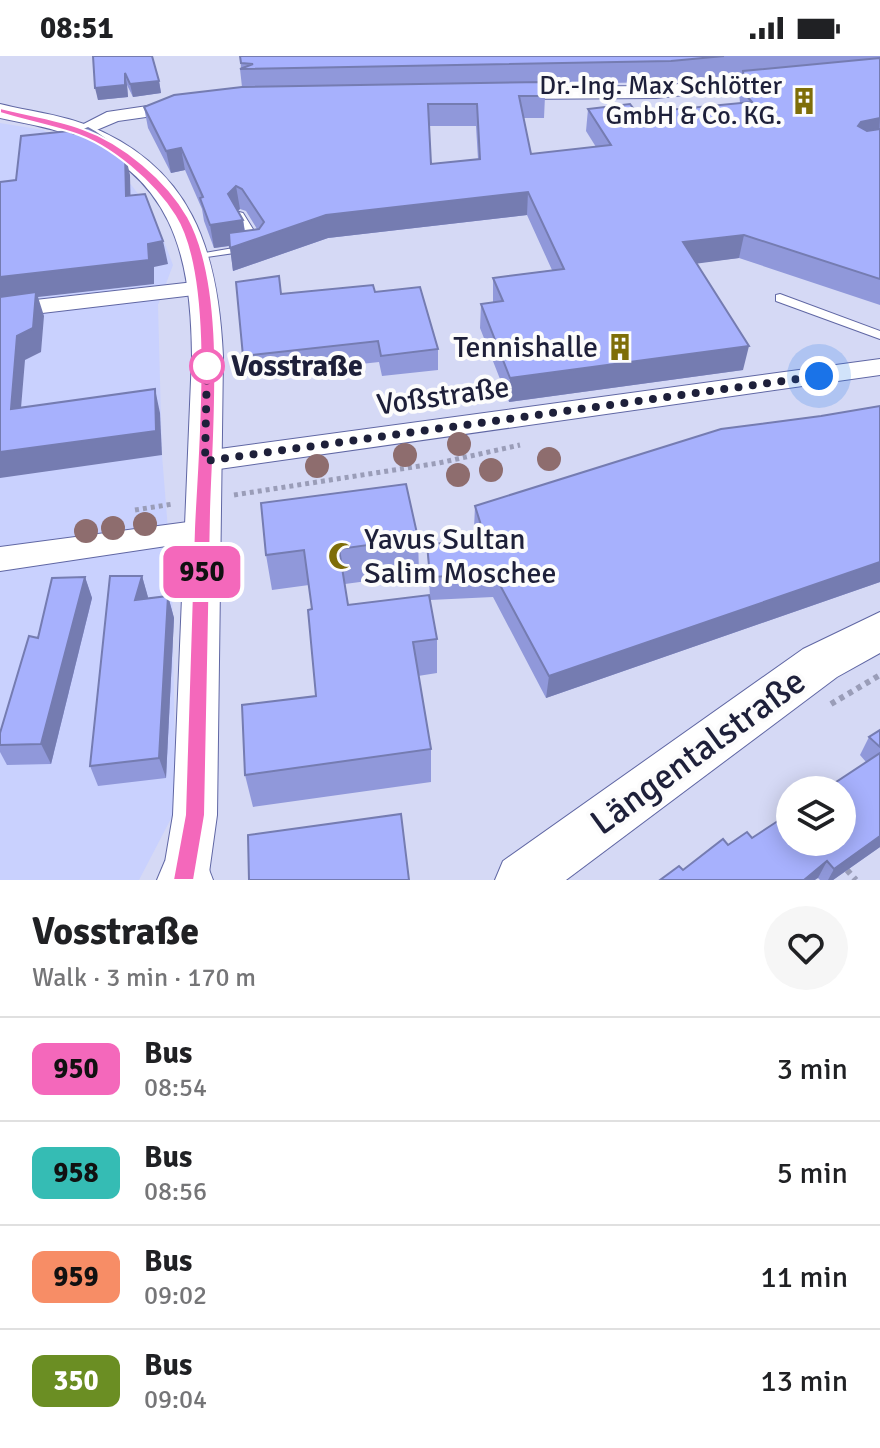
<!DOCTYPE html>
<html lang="en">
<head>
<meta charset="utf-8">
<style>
  :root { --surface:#fff; --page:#f6f6f6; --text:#202124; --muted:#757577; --line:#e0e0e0 }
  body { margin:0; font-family:Signika,sans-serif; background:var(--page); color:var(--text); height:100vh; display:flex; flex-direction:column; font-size:30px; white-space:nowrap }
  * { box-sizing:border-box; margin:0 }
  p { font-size:26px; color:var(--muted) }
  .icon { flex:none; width:44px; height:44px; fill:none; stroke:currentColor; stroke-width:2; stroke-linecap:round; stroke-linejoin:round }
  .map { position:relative; height:824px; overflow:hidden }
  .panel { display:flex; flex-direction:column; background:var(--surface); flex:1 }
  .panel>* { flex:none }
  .badge { padding:0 16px; border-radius:12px; font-size:28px; line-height:52px }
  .tools { position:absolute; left:776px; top:720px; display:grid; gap:16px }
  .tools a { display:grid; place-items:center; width:80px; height:80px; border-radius:50%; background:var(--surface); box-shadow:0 4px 20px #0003; font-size:40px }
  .you { position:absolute; width:40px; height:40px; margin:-20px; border:6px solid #fff; border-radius:50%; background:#1a73e8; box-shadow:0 0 0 12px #1a73e833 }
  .map>.badge { position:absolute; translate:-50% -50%; box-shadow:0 0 0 4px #fff }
  .round { display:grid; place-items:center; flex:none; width:84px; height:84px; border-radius:42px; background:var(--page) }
  .head { display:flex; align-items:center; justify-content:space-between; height:136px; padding:0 32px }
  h1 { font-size:38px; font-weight:700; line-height:60px }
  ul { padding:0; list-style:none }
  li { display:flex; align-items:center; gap:24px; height:104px; padding:0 32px; border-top:2px solid var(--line) }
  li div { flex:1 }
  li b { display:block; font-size:30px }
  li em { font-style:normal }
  li .badge { min-width:88px; font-weight:700; text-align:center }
  .status { display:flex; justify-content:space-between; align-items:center; height:56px; padding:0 40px; background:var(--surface); direction:ltr }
  .status svg { height:22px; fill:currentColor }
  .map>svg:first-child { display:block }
  .built { fill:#c9d1fe }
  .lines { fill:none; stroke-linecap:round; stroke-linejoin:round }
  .service-casing { stroke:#6067a4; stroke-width:2 }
  .minor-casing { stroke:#6067a4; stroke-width:2 }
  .tertiary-casing { stroke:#6067a4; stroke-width:2 }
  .secondary-casing { stroke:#6067a4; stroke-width:2 }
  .path-far1 { stroke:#9a9db8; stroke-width:5; stroke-dasharray:4 4; stroke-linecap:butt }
  .path { stroke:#9a9db8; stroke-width:6; stroke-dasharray:5 5; stroke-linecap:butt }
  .service { fill:#fff; fill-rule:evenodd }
  .minor { fill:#fff; fill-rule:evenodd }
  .tertiary { fill:#fff; fill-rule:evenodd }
  .secondary { fill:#fff; fill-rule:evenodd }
  .tree { fill:#8e6d6e }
  .wall { fill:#9098da; fill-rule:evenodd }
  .shaded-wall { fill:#757cb1 }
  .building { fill:#a7b1fd; stroke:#757cb1; stroke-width:2; fill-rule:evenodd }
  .line { fill:#f468bb; stroke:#fff; stroke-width:2 }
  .walk { stroke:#1e203a; stroke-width:8; stroke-dasharray:0 14.4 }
  .stop-dot { fill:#fff; stroke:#f468bb; stroke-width:4 }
  .labels { text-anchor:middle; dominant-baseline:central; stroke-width:8; stroke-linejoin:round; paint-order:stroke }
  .far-poi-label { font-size:26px; fill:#1e203a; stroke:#fcfcfc; text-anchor:end }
  .poi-label { font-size:30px; fill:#1e203a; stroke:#fcfcfc; text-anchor:end }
  .stop-label { font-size:30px; font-weight:bold; fill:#1e203a; stroke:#fcfcfc; text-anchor:start }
  .street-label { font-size:30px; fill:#1e203a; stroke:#fcfcfc }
  .near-street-label { font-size:36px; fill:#1e203a; stroke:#fcfcfc }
</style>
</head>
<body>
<div class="status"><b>08:51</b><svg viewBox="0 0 49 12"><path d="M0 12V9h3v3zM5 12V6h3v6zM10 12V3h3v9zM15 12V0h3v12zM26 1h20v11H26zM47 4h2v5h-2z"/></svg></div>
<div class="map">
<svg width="880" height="824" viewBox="0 0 880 824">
  <rect width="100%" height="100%" fill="#d5d9f5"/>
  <path class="built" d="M 0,67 L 43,74 L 129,126 L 154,159 L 173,209 L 158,249 L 162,399 L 172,524 L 176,753 L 139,824 L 0,824 Z"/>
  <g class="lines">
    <g class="service-casing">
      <g id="service">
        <path d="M 239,156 L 243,157 L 264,191 L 262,193 L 193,203 L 193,199 L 251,189 L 234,159 Z"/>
        <path d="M 780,238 L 880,275 L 880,283 L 776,245 L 776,239 Z"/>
      </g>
    </g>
    <g class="minor-casing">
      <g id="minor">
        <path d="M 780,19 L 786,20 L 789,24 L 786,28 L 656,42 L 506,43 L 497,37 L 506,31 L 656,30 Z"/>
        <path d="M 181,45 L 188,47 L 190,51 L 188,55 L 118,65 L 80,81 L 70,75 L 107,56 Z"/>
        <path d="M 203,225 L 211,227 L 215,232 L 211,237 L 0,262 L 0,248 Z"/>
        <path d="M 880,303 L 880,319 L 205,415 L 195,412 L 191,405 L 195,398 L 205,395 Z"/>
        <path d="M 203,464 L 213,467 L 218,475 L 213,483 L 0,515 L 0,491 Z"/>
      </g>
    </g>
    <g class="tertiary-casing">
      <path id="tertiary" d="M 0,48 C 28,55 57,58 84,68 C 192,109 218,194 223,300 L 217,759 L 208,824 L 162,824 L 173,759 L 192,300 C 191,197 172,118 66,78 C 45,70 22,67 0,62 Z"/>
    </g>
    <g class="secondary-casing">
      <g id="secondary">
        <path d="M 880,556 L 880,597 L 837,621 L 566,824 L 495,824 L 503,805 L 803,593 Z"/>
        <path d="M 186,795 L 205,803 L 213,824 L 157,824 L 165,805 Z"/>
      </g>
    </g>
    <g class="path-far1">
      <path d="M 234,439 L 439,407 L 520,389"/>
      <path d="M 135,454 L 173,448"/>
    </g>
    <g class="path">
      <path d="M 831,648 L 880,619"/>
      <path d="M 847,814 L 856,824"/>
    </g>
    <use href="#service" class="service"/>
    <use href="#minor" class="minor"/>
    <use href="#tertiary" class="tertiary"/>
    <use href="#secondary" class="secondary"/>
  </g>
  <g class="tree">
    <circle cx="459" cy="388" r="12"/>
    <circle cx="405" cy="399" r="12"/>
    <circle cx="549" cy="403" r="12"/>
    <circle cx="317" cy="410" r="12"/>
    <circle cx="491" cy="414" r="12"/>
    <circle cx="458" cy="419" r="12"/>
    <circle cx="145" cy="468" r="12"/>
    <circle cx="113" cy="472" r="12"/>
    <circle cx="86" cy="475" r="12"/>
  </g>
  <g class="wall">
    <path d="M 93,0 L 159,25 L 161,37 L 133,41 L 127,29 L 128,41 L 98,44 Z"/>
    <path d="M 240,0 L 880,0 L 880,249 L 739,202 L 696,207 L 743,314 L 509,346 L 480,272 L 481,248 L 493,247 L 493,222 L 552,214 L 527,159 L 328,182 L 233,215 L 230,190 L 214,192 L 204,165 L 202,153 L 185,114 L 171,117 L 148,72 L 144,51 L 242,31 L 240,13 L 241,12 ZM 742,19 L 739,36 L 740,47 L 637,57 L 588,53 L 586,75 L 596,91 L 531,98 L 523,62 L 544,62 L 545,40 L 544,28 L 668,26 ZM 429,70 L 476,70 L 478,103 L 431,108 ZM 240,153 L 246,155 L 257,173 L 245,175 L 243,164 L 238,155 Z"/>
    <path d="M 375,236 L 438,293 L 438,314 L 382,320 L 379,306 L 246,321 L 243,300 L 281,238 Z"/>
    <path d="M 880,350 L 880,526 L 546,642 L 493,541 L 430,544 L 437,583 L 437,617 L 418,620 L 431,693 L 431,726 L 253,751 L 245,719 L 316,640 L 312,553 L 309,529 L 272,534 L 266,499 L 261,447 L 418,482 L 419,518 L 345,528 L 348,549 L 430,541 L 427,488 L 478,485 L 474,473 L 475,450 L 821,360 Z"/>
    <path d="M 142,520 L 148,542 L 168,540 L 174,562 L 166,722 L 98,730 L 90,710 Z"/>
    <path d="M 85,521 L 92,542 L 51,708 L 7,709 L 0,696 L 0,677 L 38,582 Z"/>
    <path d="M 880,674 L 880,791 L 833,824 L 820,824 L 818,822 L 683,814 L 728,789 L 752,782 L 866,706 L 860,699 L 869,681 Z"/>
  </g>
  <g class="shaded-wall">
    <path d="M 125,17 L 127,29 L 128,41 L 98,44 L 95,32 Z"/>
    <path d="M 159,25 L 161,37 L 133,41 L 130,28 Z"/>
    <path d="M 880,62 L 879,82 L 858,70 L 861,66 Z"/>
    <path d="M 181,92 L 185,114 L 171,117 L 166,95 Z"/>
    <path d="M 125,97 L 130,119 L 131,162 L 126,140 Z"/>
    <path d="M 236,130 L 240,153 L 231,160 L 228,138 Z"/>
    <path d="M 528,136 L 527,159 L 328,182 L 233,215 L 230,192 L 241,188 L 214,192 L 210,169 L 243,164 L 246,186 L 326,159 Z"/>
    <path d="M 744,179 L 739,202 L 679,210 L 683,186 Z"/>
    <path d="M 163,185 L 168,208 L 154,211 L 154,228 L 38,241 L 44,260 L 41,296 L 25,304 L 19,376 L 11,353 L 0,246 L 0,221 Z"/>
    <path d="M 749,290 L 743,314 L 509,346 L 510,322 Z"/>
    <path d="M 155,333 L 160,357 L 162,399 L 0,422 L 0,396 Z"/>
    <path d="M 880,506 L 880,526 L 546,642 L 549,620 Z"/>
    <path d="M 142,520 L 148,541 L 142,565 L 135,544 Z"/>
    <path d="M 85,521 L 92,542 L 51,708 L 41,688 Z"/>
    <path d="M 168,540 L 174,562 L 166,722 L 159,702 Z"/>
    <path d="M 880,780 L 880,791 L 833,824 L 828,824 L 834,813 Z"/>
    <path d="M 827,805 L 818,822 L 815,824 L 804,824 Z"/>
  </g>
  <g class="building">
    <path d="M 93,0 L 152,0 L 159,25 L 130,28 L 125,17 L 125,29 L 95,32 Z"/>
    <path d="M 240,0 L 724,0 L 671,5 L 240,13 L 253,8 L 241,7 Z"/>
    <path d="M 880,2 L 880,62 L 861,66 L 858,70 L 867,75 L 880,73 L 880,223 L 744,179 L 683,186 L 749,290 L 510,322 L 481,248 L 503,245 L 493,222 L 564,213 L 528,136 L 326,159 L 230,192 L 229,177 L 259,173 L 264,166 L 242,133 L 236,130 L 228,138 L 243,164 L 210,169 L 200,142 L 203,141 L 181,92 L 166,95 L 144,51 L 174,39 L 242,31 L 544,26 L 545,40 L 519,40 L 531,98 L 611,89 L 588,53 L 630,48 L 637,57 L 752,46 L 745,38 L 743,15 ZM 428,48 L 477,48 L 480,103 L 431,108 Z"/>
    <path d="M 88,72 L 95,76 L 125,97 L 126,140 L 145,138 L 163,185 L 148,188 L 149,204 L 0,221 L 0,126 L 16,124 L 21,80 L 69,75 L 74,78 Z"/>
    <path d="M 279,220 L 281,238 L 373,229 L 375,236 L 420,231 L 438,293 L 381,300 L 378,285 L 243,300 L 236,226 Z"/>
    <path d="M 36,236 L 33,272 L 17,280 L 11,353 L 155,333 L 156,375 L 0,396 L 0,241 Z"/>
    <path d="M 880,350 L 880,506 L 549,620 L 494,518 L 430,521 L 427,488 L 486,485 L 475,450 L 721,373 L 821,360 Z"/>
    <path d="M 406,428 L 418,482 L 339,493 L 348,549 L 429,539 L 437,583 L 413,586 L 431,693 L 245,719 L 242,649 L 316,640 L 308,554 L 312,553 L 304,494 L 266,499 L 261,447 Z"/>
    <path d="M 110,520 L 142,520 L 135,544 L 168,540 L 159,702 L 90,710 Z"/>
    <path d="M 85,521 L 41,688 L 0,689 L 0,677 L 29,580 L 38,582 L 52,522 Z"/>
    <path d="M 880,674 L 880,691 L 869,681 Z"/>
    <path d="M 880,697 L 880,780 L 834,813 L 827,805 L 804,824 L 660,824 L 679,810 L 683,814 L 723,783 L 728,789 L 747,776 L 752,782 L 790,757 L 790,786 L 842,786 L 842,734 L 824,734 Z"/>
    <path d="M 401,758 L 409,824 L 249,824 L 248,779 Z"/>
  </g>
  <path class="line" d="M 0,52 C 27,59 56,63 83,73 C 123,87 167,124 188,161 C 228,233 213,374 211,455 C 209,557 207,658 205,759 L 194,824 L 173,824 L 185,759 C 188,664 191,569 194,473 C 197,396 215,224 175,160 C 154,127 111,89 73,77 C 48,69 22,64 0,57 Z"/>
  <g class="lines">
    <path class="walk" d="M 207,310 L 205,405 L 819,320"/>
  </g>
  <defs>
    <g id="building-bare" transform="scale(2.16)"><path d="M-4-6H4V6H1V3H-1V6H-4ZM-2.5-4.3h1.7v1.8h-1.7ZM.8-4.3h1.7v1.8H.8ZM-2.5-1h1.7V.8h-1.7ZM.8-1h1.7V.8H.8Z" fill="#7e6d08" stroke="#fcfcfc" stroke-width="2.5" paint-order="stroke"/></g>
    <g id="mosque-bare" transform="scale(2.16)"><path d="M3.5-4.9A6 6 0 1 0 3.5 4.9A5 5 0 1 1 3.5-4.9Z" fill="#7e6d08" stroke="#fcfcfc" stroke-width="2.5" paint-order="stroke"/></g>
  </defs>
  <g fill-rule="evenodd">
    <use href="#building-bare" x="804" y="45"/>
    <use href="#building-bare" x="620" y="291"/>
    <use href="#mosque-bare" x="342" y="500"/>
  </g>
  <circle class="stop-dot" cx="207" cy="310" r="16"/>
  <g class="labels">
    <g class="far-poi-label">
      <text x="782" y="30">Dr.-Ing. Max Schlötter<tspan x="782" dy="30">GmbH &amp; Co. KG.</tspan></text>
    </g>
    <g class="poi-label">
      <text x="598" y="291">Tennishalle</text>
      <text x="364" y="483" text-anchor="start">Yavus Sultan<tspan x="364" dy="34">Salim Moschee</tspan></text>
    </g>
    <g class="stop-label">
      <text x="231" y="310">Vosstraße</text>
    </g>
    <g class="street-label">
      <text transform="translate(443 340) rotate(-8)">Voßstraße</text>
    </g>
    <g class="near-street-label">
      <text transform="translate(698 696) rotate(-36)">Längentalstraße</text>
    </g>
  </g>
</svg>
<div class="tools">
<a><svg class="icon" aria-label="layers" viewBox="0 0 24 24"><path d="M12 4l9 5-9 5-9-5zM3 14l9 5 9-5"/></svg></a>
</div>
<div class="you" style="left:819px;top:320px"></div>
<b class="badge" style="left:202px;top:516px;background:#f468bb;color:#111">950</b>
</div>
<section class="panel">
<div class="head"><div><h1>Vosstraße</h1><p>Walk · 3 min · 170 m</p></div><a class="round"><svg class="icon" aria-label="heart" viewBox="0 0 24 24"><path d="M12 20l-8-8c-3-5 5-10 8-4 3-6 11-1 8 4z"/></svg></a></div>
<ul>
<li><span class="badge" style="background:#f468bb;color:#111">950</span><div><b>Bus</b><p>08:54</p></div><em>3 min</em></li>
<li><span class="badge" style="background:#35bcb4;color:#111">958</span><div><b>Bus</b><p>08:56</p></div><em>5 min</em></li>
<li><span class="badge" style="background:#f78d66;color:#111">959</span><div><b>Bus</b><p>09:02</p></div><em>11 min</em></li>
<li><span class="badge" style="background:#6b8e23;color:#fff">350</span><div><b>Bus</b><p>09:04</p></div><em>13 min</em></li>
</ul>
</section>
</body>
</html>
